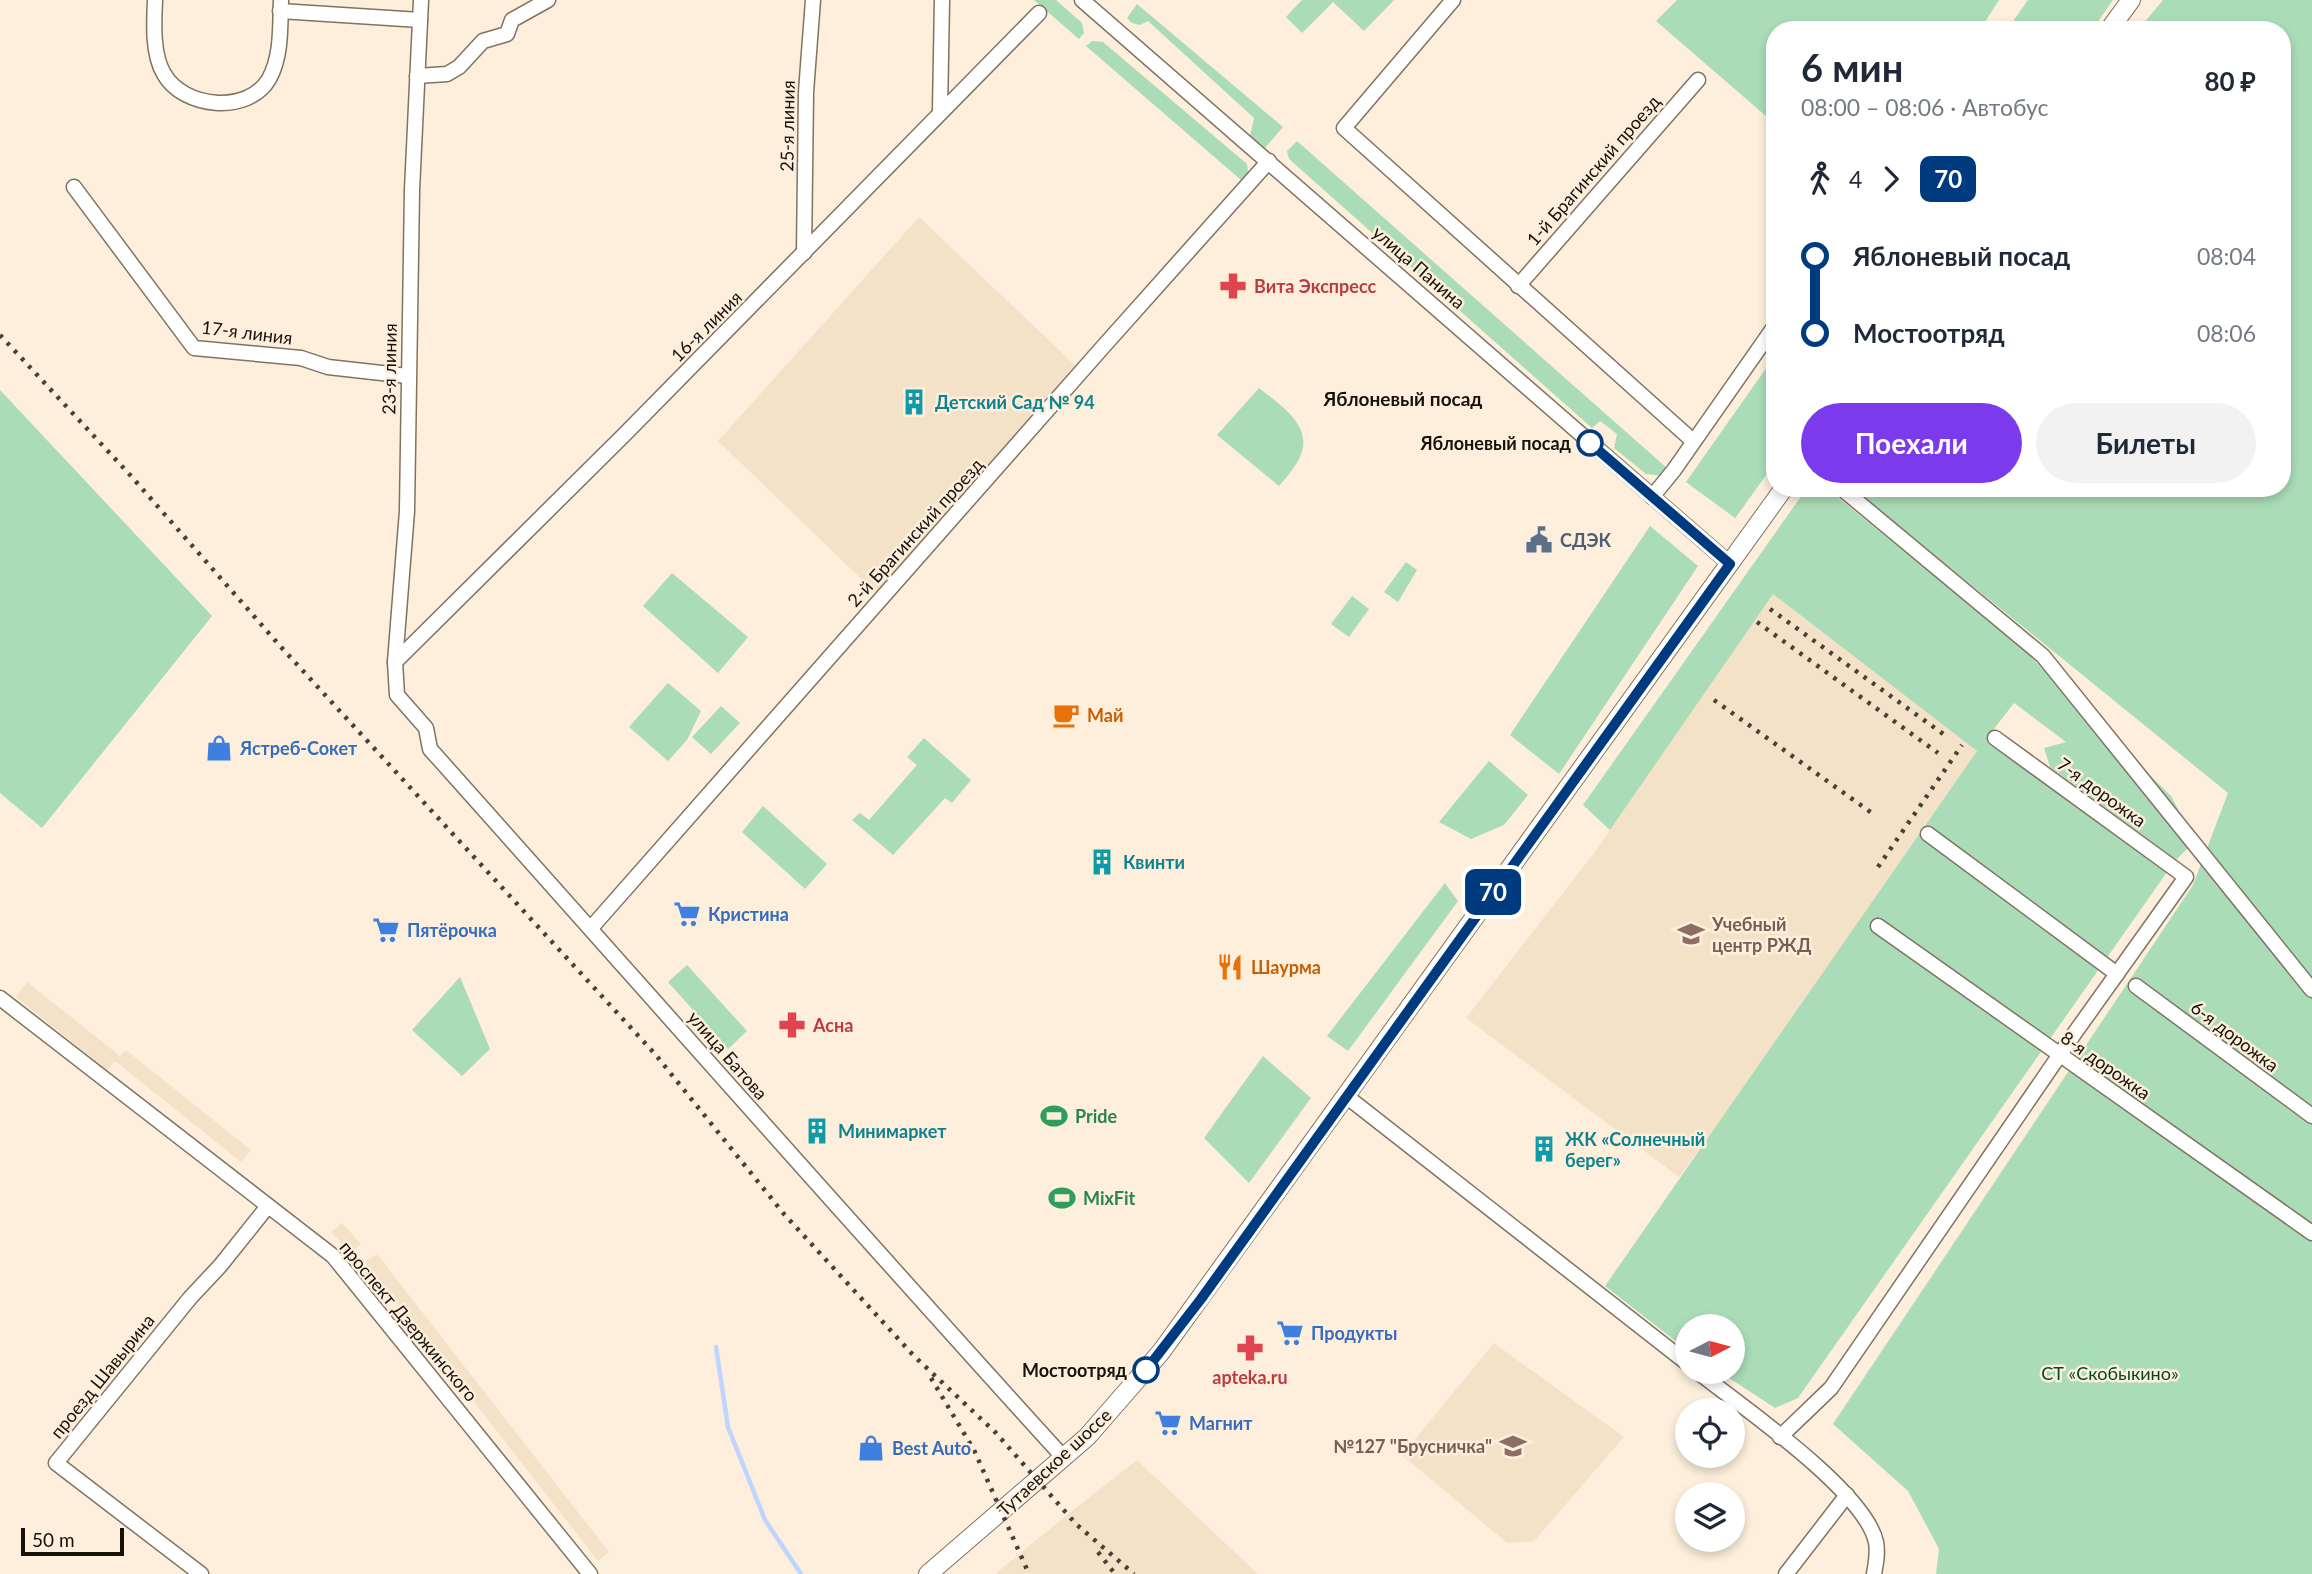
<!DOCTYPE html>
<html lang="ru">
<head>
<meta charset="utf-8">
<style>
  :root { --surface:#fff; --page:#f2f2f3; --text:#1f2937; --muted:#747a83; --accent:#7c3aed }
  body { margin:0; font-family:Lato,sans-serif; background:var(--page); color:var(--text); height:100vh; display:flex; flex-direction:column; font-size:26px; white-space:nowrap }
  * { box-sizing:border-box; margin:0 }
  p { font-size:23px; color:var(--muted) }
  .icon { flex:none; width:38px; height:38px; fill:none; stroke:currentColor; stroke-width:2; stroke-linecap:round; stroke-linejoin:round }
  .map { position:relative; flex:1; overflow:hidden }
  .side { position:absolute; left:1766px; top:21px; width:525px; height:476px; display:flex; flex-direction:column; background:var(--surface); border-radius:28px; box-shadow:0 4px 10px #0003 }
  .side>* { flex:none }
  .badge { padding:0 14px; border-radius:10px; font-size:24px; line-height:46px }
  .needle { width:46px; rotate:84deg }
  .controls { position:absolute; left:1675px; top:1314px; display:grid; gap:14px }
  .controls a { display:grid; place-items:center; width:70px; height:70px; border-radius:50%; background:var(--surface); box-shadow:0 4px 10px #0003; font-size:35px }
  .scale { position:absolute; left:21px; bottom:18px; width:103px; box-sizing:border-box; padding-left:7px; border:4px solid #16110b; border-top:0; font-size:19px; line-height:24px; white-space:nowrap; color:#16110b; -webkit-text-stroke:5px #fdefdc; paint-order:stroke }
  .map>.badge { position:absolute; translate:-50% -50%; box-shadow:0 0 0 4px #fff }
  .legs { display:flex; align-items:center; gap:10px; height:77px; padding:0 35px; font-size:23px }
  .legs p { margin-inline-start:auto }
  .head { display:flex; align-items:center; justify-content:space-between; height:119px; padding:0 35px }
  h1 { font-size:38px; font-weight:700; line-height:52px }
  .cta { display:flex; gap:14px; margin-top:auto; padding:14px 35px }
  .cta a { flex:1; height:80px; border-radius:42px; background:var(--accent); color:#fff; font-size:28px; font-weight:700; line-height:80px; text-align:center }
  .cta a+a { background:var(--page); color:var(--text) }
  ul { padding:0 35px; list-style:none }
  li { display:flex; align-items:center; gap:24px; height:77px; font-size:26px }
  li i { display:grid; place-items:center; width:10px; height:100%; margin:0 9px; background:currentColor }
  li i::after { content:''; width:18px; height:18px; margin:-9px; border:5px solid; border-radius:50%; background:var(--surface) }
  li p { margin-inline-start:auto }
  li:first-child i { background:linear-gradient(#0000 50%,currentColor 0) }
  li:last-child i { background:linear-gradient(currentColor 50%,#0000 0) }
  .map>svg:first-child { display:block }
  .built { fill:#f4e2c8 }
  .green { fill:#aadcb8 }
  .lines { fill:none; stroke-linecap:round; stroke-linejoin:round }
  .stream { stroke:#bed5ff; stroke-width:4.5 }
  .minor-casing { stroke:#7f7362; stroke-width:17 }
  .major-casing { stroke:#7f7362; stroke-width:20 }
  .minor { stroke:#fff; stroke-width:14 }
  .major { stroke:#fff; stroke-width:18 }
  .rail { stroke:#484138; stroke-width:4.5; stroke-dasharray:3.5 7; stroke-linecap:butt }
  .line-1-casing { stroke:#fff; stroke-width:16 }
  .line-1 { stroke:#003b80; stroke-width:10 }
  .stop-1-dot { fill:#fff; stroke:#003b80; stroke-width:3.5 }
  .labels { text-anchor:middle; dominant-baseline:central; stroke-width:5; stroke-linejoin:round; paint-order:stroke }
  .street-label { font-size:18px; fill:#16110b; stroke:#fdefdc }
  .health-label { font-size:18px; font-weight:bold; fill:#be3a42; stroke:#fdefdc; text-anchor:start }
  .culture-label { font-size:18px; font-weight:bold; fill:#0d838f; stroke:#fdefdc; text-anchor:start }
  .stop-label { font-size:18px; font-weight:bold; fill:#16110b; stroke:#fdefdc; text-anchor:end }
  .service-label { font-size:18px; font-weight:bold; fill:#4e5e75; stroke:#fdefdc; text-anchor:start }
  .food-label { font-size:18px; font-weight:bold; fill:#c56008; stroke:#fdefdc; text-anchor:start }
  .shop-label { font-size:18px; font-weight:bold; fill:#366cbe; stroke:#fdefdc; text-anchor:start }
  .education-label { font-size:18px; font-weight:bold; fill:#785e54; stroke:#fdefdc; text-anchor:start }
  .leisure-label { font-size:18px; font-weight:bold; fill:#27864d; stroke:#fdefdc; text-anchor:start }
  .park-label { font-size:18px; fill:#014723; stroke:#fdefdc }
  .neighbourhood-label { font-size:19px; font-weight:bold; fill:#16110b; stroke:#fdefdc }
</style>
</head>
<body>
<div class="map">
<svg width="2312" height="1574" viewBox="0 0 2312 1574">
  <rect width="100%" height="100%" fill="#fdefdc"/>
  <g class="built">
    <path d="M 919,217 L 1077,367 L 877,594 L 718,441 Z"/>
    <path d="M 1773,593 L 1977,751 L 1729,1109 L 1679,1177 L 1466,1018 L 1597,849 Z"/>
    <path d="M 27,982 L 120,1056 L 126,1050 L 251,1150 L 241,1162 L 115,1061 L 107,1070 L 16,997 Z"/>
    <path d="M 342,1223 L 361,1244 L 351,1253 L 331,1232 Z"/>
    <path d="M 377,1254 L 609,1552 L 598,1561 L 365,1262 Z"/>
    <path d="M 1494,1343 L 1624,1437 L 1534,1541 L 1507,1543 L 1402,1455 Z"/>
    <path d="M 1137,1460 L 1258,1574 L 995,1574 L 1067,1515 Z"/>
  </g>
  <g class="green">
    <path d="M 1034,0 L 1056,0 L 1082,23 L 1084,33 L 1079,39 Z"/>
    <path d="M 1302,0 L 1394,0 L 1364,31 L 1333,2 L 1302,33 L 1286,17 Z"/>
    <path d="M 1677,0 L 1999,0 L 1980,30 L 1774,30 L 1774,123 L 1656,21 Z"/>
    <path d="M 2028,0 L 2113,0 L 2092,30 L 2007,30 Z"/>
    <path d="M 2163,0 L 2312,0 L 2312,1574 L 1936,1574 L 1939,1549 L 1908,1491 L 1833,1424 L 2193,885 L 2228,793 L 1852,488 L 2282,488 L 2282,30 L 2138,30 Z"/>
    <path d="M 1137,4 L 1283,127 L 1265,148 L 1250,136 L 1254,118 L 1148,21 L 1140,25 L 1132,23 L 1127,18 Z"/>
    <path d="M 1092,41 L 1103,42 L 1247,164 L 1248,172 L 1241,180 L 1086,46 Z"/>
    <path d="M 1297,141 L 1668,469 L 1664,476 L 1646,474 L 1614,448 L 1617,434 L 1600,421 L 1592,428 L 1289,159 L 1287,151 Z"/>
    <path d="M 1774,357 L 1774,464 L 1731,524 L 1735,518 L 1686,482 Z"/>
    <path d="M 1259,388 C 1280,405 1316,427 1299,459 C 1294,469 1286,478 1279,486 L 1217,435 Z"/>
    <path d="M 0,390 L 212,616 L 42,828 L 0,793 Z"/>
    <path d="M 1807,488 L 1826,488 L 2016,642 L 2171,796 L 2195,841 L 2176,860 L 2050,767 L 2044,748 L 2066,742 L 2014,703 L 1990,734 L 2172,865 L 1798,1398 L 1775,1408 L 1720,1372 L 1732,1372 L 1732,1326 L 1687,1326 L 1687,1350 L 1605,1286 L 1977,751 L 1773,594 L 1610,830 L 1583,805 Z"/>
    <path d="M 1650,526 L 1698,566 L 1559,774 L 1510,735 Z"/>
    <path d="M 1406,562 L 1417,570 L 1398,602 L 1384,592 Z"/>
    <path d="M 672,573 L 748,637 L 718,673 L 643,606 Z"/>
    <path d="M 1352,596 L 1369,609 L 1349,637 L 1331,624 Z"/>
    <path d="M 668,683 L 701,711 L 687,740 L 668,761 L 629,727 Z"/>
    <path d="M 721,706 L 740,723 L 711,754 L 692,737 Z"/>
    <path d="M 924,738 L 971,780 L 952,803 L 945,798 L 893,855 L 852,820 L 860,813 L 869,820 L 917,765 L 907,757 Z"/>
    <path d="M 1489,761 L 1528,795 L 1504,825 L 1471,839 L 1439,822 Z"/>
    <path d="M 763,806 L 827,864 L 805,889 L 742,832 Z"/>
    <path d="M 1445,883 L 1458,901 L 1348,1051 L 1327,1036 Z"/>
    <path d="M 687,965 L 747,1031 L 728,1049 L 668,982 Z"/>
    <path d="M 460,977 L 490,1049 L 462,1076 L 412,1030 Z"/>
    <path d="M 1263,1056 L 1311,1098 L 1249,1183 L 1204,1138 Z"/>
  </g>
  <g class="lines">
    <path class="stream" d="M 716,1347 L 728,1427 L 765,1520 L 801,1574"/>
    <g class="minor-casing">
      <g id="minor">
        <path d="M 155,0 C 154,22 152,54 164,74 C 183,108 248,115 269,79 C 282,56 280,25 281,0"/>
        <path d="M 421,0 L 412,190 L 407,511 L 395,662 L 397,695 L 426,728 L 430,749 C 641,985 850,1223 1064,1458"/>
        <path d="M 1082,0 L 1730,564"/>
        <path d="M 1453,0 L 1344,128 L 1693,441"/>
        <path d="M 280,11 L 420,20"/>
        <path d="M 417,76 L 447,74 L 459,67 L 483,41 L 507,34 L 512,20 L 548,0"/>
        <path d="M 940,111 L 942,0"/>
        <path d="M 74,187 L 194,348 L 301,358 L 328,367 L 408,376"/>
        <path d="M 804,253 L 806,92 L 813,0"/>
        <path d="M 1518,286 L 1698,80"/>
        <path d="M 1841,488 L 2043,656 L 2312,990"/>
        <path d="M 1652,497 L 1674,470 L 1774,327"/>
        <path d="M 395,662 L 624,435 L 1039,13"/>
        <path d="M 1928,834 L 2117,974"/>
        <path d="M 1878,926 L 2312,1233"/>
        <path d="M 591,928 L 1102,348 L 1269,161"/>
        <path d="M 2136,986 L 2312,1116"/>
        <path d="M 0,998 L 333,1256 L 590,1574"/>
        <path d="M 1346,1096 L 1687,1363"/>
        <path d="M 1698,1372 C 1741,1406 1865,1491 1876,1542 C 1878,1553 1876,1563 1874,1574"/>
        <path d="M 1780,1437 L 1831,1388 L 2074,1034 L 2186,877 L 1995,738"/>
        <path d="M 201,1574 L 56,1463 L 190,1298 L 220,1266 L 268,1206"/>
        <path d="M 1786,1574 L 1847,1495"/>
      </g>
    </g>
    <g class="major-casing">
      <g id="major">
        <path d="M 2109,30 L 2131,0"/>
        <path d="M 928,1574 L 1087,1437 L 1161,1352 L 1784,488"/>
      </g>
    </g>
    <use href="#minor" class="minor"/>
    <use href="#major" class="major"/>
    <g class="rail">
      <path d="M 0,335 L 131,476 L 281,647 L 655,1054 L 784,1214 L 914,1356 L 996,1433 L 1076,1524 L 1134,1574"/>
      <path d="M 1770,609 L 1946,736"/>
      <path d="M 1757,622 L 1938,753"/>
      <path d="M 1714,700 L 1876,816"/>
      <path d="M 1878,867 L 1962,745"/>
      <path d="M 931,1378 L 974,1450 L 1029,1574"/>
      <path d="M 1098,1552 L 1115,1574"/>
    </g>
  </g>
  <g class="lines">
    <g class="line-1-casing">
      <path id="line-1" d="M 1146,1370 L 1201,1299 L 1730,564 L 1590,443"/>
    </g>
    <use href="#line-1" class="line-1"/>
  </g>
  <defs>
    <g id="pharmacy-bare" transform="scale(2.1)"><path d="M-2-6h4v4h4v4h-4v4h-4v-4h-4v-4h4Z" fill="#e0444e" stroke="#fdefdc" stroke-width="2.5" paint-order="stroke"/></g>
    <g id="building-bare" transform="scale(2.1)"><path d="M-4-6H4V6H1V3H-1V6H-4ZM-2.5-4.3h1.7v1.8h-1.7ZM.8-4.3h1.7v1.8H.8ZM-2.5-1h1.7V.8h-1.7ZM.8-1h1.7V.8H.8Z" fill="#0f9aa8" stroke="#fdefdc" stroke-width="2.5" paint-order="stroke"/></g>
    <g id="civic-bare" transform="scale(2.1)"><path d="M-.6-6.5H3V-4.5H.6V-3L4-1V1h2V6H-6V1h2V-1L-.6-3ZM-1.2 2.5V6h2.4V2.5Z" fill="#5c6f8a" stroke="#fdefdc" stroke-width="2.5" paint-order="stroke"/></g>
    <g id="cafe-bare" transform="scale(2.1)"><path d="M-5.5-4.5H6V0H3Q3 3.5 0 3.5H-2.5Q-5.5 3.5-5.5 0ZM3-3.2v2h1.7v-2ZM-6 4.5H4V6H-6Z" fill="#e8710a" stroke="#fdefdc" stroke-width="2.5" paint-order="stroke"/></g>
    <g id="shop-bare" transform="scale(2.1)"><path d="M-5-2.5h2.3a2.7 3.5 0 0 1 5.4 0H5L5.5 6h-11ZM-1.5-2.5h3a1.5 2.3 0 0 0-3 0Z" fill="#3f7fe0" stroke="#fdefdc" stroke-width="2.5" paint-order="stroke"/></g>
    <g id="supermarket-bare" transform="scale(2.1)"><path d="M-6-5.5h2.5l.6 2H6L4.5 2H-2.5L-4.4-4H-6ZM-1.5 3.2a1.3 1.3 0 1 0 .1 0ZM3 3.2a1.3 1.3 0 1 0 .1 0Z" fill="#3f7fe0" stroke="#fdefdc" stroke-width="2.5" paint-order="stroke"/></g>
    <g id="university-bare" transform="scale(2.1)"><path d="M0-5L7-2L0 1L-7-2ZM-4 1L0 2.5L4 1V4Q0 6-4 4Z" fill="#8d6e63" stroke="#fdefdc" stroke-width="2.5" paint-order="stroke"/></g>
    <g id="restaurant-bare" transform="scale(2.1)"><path d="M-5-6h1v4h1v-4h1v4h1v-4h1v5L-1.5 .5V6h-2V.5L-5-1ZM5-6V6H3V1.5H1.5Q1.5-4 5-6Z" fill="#e8710a" stroke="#fdefdc" stroke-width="2.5" paint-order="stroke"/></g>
    <g id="stadium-bare" transform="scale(2.1)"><path d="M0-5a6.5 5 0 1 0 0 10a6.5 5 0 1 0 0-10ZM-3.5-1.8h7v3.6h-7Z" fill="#2e9e5b" stroke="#fdefdc" stroke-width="2.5" paint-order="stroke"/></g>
    <g id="school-bare" transform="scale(2.1)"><path d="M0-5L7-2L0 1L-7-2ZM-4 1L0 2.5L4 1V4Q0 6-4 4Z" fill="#8d6e63" stroke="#fdefdc" stroke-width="2.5" paint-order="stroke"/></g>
  </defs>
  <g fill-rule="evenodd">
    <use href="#pharmacy-bare" x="1233" y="286"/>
    <use href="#building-bare" x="914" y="402"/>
    <use href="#civic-bare" x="1539" y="540"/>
    <use href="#cafe-bare" x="1066" y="715"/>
    <use href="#shop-bare" x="219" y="748"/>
    <use href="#building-bare" x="1102" y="862"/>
    <use href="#supermarket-bare" x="687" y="914"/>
    <use href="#supermarket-bare" x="386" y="930"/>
    <use href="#university-bare" x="1691" y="934"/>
    <use href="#restaurant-bare" x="1230" y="967"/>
    <use href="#pharmacy-bare" x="792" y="1025"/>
    <use href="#stadium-bare" x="1054" y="1116"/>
    <use href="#building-bare" x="817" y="1131"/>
    <use href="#building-bare" x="1544" y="1149"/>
    <use href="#stadium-bare" x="1062" y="1198"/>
    <use href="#supermarket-bare" x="1290" y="1333"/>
    <use href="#pharmacy-bare" x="1250" y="1348"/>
    <use href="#supermarket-bare" x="1168" y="1423"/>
    <use href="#school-bare" x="1513" y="1446"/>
    <use href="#shop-bare" x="871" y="1448"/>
  </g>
  <g class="stop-1-dot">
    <circle cx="1590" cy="443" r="12"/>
    <circle cx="1146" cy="1370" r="12"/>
  </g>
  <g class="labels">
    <g class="street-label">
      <text transform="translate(787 126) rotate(-89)">25-я линия</text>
      <text transform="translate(1593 170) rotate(-49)">1-й Брагинский проезд</text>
      <text transform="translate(1419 267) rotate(41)">улица Панина</text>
      <text transform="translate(706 326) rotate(-45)">16-я линия</text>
      <text transform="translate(247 332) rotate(7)">17-я линия</text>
      <text transform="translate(389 369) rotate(-89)">23-я линия</text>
      <text transform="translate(915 532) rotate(-48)">2-й Брагинский проезд</text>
      <text transform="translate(2102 792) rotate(36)">7-я дорожка</text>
      <text transform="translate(2235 1036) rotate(37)">6-я дорожка</text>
      <text transform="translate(728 1055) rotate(49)">улица Батова</text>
      <text transform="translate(2106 1065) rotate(35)">8-я дорожка</text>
      <text transform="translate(409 1321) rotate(50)">проспект Дзержинского</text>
      <text transform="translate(102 1376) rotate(-51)">проезд Шавырина</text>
      <text transform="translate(1054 1462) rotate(-43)">Тутаевское шоссе</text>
    </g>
    <g class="health-label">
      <text x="1254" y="286">Вита Экспресс</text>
      <text x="813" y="1025">Асна</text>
      <text x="1250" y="1377" text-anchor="middle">apteka.ru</text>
    </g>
    <g class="culture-label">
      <text x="935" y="402">Детский Сад № 94</text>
      <text x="1123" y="862">Квинти</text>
      <text x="838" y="1131">Минимаркет</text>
      <text x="1565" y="1139">ЖК «Солнечный<tspan x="1565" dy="21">берег»</tspan></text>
    </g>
    <g class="stop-label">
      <text x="1571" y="443">Яблоневый посад</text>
      <text x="1127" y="1370">Мостоотряд</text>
    </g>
    <g class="service-label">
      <text x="1560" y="540">СДЭК</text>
    </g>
    <g class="food-label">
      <text x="1087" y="715">Май</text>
      <text x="1251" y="967">Шаурма</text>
    </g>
    <g class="shop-label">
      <text x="240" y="748">Ястреб-Сокет</text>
      <text x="708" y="914">Кристина</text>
      <text x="407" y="930">Пятёрочка</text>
      <text x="1311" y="1333">Продукты</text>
      <text x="1189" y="1423">Магнит</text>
      <text x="892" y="1448">Best Auto</text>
    </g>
    <g class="education-label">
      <text x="1712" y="924">Учебный<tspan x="1712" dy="21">центр РЖД</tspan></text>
      <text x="1492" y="1446" text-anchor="end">№127 "Брусничка"</text>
    </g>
    <g class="leisure-label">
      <text x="1075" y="1116">Pride</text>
      <text x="1083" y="1198">MixFit</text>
    </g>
    <g class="park-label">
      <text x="2110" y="1373">СТ «Скобыкино»</text>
    </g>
    <g class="neighbourhood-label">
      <text x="1403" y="398">Яблоневый посад</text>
    </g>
  </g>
</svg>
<div class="controls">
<a><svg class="needle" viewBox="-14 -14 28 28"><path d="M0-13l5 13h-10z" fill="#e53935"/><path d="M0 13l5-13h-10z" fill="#747a83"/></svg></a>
<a><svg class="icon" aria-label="locate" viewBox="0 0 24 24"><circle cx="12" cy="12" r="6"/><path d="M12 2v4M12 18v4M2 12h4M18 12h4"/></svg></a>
<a><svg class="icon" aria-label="layers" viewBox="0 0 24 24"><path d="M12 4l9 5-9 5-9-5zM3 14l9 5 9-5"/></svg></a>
</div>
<div class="scale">50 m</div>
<b class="badge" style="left:1493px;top:892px;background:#003b80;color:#fff">70</b>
<section class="side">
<div class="head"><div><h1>6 мин</h1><p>08:00 – 08:06 · Автобус</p></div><b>80 ₽</b></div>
<div class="legs"><svg class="icon" aria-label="walk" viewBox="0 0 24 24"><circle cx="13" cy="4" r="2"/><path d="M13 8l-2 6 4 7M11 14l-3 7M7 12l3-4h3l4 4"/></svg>4<svg class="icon" aria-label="forward" viewBox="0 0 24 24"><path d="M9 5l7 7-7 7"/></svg><b class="badge" style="background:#003b80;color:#fff">70</b></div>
<ul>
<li><i style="color:#003b80"></i><b>Яблоневый посад</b><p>08:04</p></li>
<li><i style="color:#003b80"></i><b>Мостоотряд</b><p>08:06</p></li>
</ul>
<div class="cta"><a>Поехали</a><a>Билеты</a></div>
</section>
</div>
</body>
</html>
